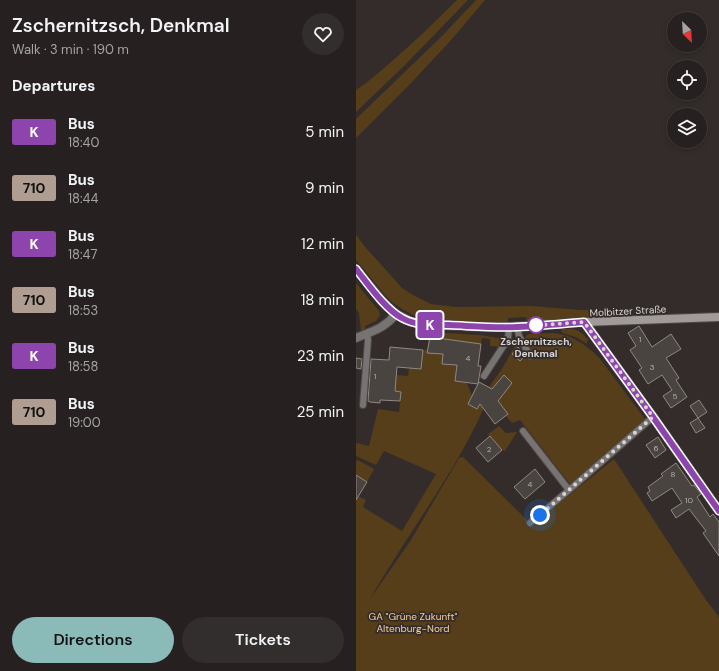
<!DOCTYPE html>
<html lang="en">
<head>
<meta charset="utf-8">
<style>
  :root { --surface:#262120; --page:#322e2d; --text:#f1f3f6; --muted:#a4a3a5; --line:#423e3e; --accent:#8bbbb9 }
  body { margin:0; font-family:"DM Sans",sans-serif; background:var(--page); color:var(--text); height:100vh; display:flex; flex-direction:column; font-size:15px; white-space:nowrap }
  * { box-sizing:border-box; margin:0 }
  p { font-size:13px; color:var(--muted) }
  .icon { flex:none; width:22px; height:22px; fill:none; stroke:currentColor; stroke-width:2; stroke-linecap:round; stroke-linejoin:round }
  .map { position:relative; flex:1; overflow:hidden }
  .sheet { display:flex; flex-direction:column; background:var(--surface); width:356px }
  .sheet>* { flex:none }
  .badge { padding:0 8px; border-radius:3px; font-size:14px; line-height:26px }
  .needle { width:26px; rotate:156deg }
  .fabs { position:absolute; left:311px; top:12px; display:grid; gap:8px }
  .fabs a { display:grid; place-items:center; width:40px; height:40px; border-radius:50%; background:var(--surface); box-shadow:0 2px 6px #0003,0 0 0 1px var(--line); font-size:20px }
  .you { position:absolute; width:20px; height:20px; margin:-10px; border:3px solid #fff; border-radius:50%; background:#1a73e8; box-shadow:0 0 0 6px #1a73e833 }
  .map>.badge { position:absolute; translate:-50% -50%; box-shadow:0 0 0 2px #fff }
  h2 { padding:0 12px; font-size:15px; line-height:36px }
  .round { display:grid; place-items:center; flex:none; width:42px; height:42px; border-radius:21px; background:var(--page) }
  .headline { display:flex; align-items:center; justify-content:space-between; height:68px; padding:0 12px }
  h1 { font-size:19px; font-weight:600; line-height:30px }
  .primary-button { display:flex; gap:8px; margin-top:auto; padding:8px 12px }
  .primary-button a { flex:1; height:46px; border-radius:24px; background:var(--accent); color:#111; font-size:16px; font-weight:600; line-height:46px; text-align:center }
  .primary-button a+a { background:var(--page); color:var(--text) }
  ul { padding:0; list-style:none }
  li { display:flex; align-items:center; gap:12px; height:56px; padding:0 12px }
  li div { flex:1 }
  li b { display:block; font-size:15px }
  li em { font-style:normal }
  li .badge { min-width:44px; font-weight:700; text-align:center }
  main { display:flex; flex:1; min-height:0 }
  .map>svg:first-child { display:block }
  .green { fill:#553e19; fill-rule:evenodd }
  .building { fill:#4a4440; stroke:#8f8883 }
  .lines { fill:none; stroke-linecap:round; stroke-linejoin:round }
  .lane-casing { stroke:#4e4745; stroke-width:8 }
  .street-casing { stroke:#4e4745; stroke-width:10 }
  .secondary-casing { stroke:#4e4745; stroke-width:10 }
  .lane { stroke:#777373; stroke-width:6 }
  .street { stroke:#777373; stroke-width:8 }
  .secondary { stroke:#a09a99; stroke-width:8 }
  .line-casing { stroke:#fff; stroke-width:9 }
  .line { stroke:#8e44ad; stroke-width:6 }
  .walk { stroke:#d9d5d3; stroke-width:4; stroke-dasharray:0 7.2 }
  .stop-dot { fill:#fff; stroke:#8e44ad; stroke-width:2 }
  .labels { text-anchor:middle; dominant-baseline:central; stroke-width:3.5; stroke-linejoin:round; paint-order:stroke }
  .number-label { font-size:8px; fill:#b5b1ae }
  .street-label { font-size:10px; fill:#d9d5d3; stroke:#332c2a }
  .stop-label { font-size:10px; font-weight:bold; fill:#d9d5d3; stroke:#332c2a }
  .park-label { font-size:10px; fill:#f8cf93; stroke:#332c2a }
</style>
</head>
<body>
<main>
<section class="sheet">
<div class="headline"><div><h1>Zschernitzsch, Denkmal</h1><p>Walk · 3 min · 190 m</p></div><a class="round"><svg class="icon" aria-label="heart" viewBox="0 0 24 24"><path d="M12 20l-8-8c-3-5 5-10 8-4 3-6 11-1 8 4z"/></svg></a></div>
<h2>Departures</h2>
<ul>
<li><span class="badge" style="background:#8e44ad;color:#fff">K</span><div><b>Bus</b><p>18:40</p></div><em>5 min</em></li>
<li><span class="badge" style="background:#ae9d90;color:#111">710</span><div><b>Bus</b><p>18:44</p></div><em>9 min</em></li>
<li><span class="badge" style="background:#8e44ad;color:#fff">K</span><div><b>Bus</b><p>18:47</p></div><em>12 min</em></li>
<li><span class="badge" style="background:#ae9d90;color:#111">710</span><div><b>Bus</b><p>18:53</p></div><em>18 min</em></li>
<li><span class="badge" style="background:#8e44ad;color:#fff">K</span><div><b>Bus</b><p>18:58</p></div><em>23 min</em></li>
<li><span class="badge" style="background:#ae9d90;color:#111">710</span><div><b>Bus</b><p>19:00</p></div><em>25 min</em></li>
</ul>
<div class="primary-button"><a>Directions</a><a>Tickets</a></div>
</section>
<div class="map">
<svg width="363" height="671" viewBox="0 0 363 671">
  <rect width="100%" height="100%" fill="#332c2a"/>
  <g class="green">
    <path d="M 101,0 L 112,0 L 47,67 L 0,112 L 0,90 C 12,82 23,72 34,63 C 57,43 79,22 101,0 Z"/>
    <path d="M 120,0 L 129,0 L 97,38 L 56,82 L 0,138 L 0,119 L 85,37 Z"/>
    <path d="M 0,235 L 10,248 L 22,261 L 46,288 L 57,295 L 75,304 L 100,307 L 175,306 L 225,310 L 255,310 L 251,316 L 174,322 L 171,322 L 170,317 L 152,318 L 152,323 L 100,321 L 70,319 L 61,317 L 46,309 L 37,303 L 29,295 L 0,260 Z"/>
    <path d="M 0,283 L 23,311 L 24,315 L 20,321 L 9,326 L 9,330 L 5,331 L 3,313 L 0,308 Z"/>
    <path d="M 205,329 C 220,328 222,329 233,340 L 231,341 L 231,344 L 220,337 L 206,333 Z"/>
    <path d="M 73,332 L 124,335 L 148,339 L 149,342 L 144,347 L 134,346 L 134,339 L 126,338 L 125,344 L 104,341 L 99,381 L 111,383 L 116,396 L 112,404 L 121,409 L 133,387 L 147,367 L 160,344 L 162,347 L 160,358 L 167,352 L 173,349 L 168,339 L 172,334 C 180,334 189,333 197,333 C 215,334 234,347 245,360 L 289,419 L 285,424 L 214,484 L 164,420 L 156,423 L 150,416 L 152,414 L 142,401 L 144,399 L 143,398 L 144,397 L 136,388 C 112,452 71,506 36,563 C 28,575 21,587 14,599 L 55,540 L 103,458 L 107,457 L 176,525 L 258,459 L 350,600 L 363,617 L 363,671 L 0,671 L 0,495 L 10,500 L 7,507 L 46,531 L 80,474 L 28,451 L 20,465 L 0,456 L 0,443 L 13,446 L 22,409 L 43,412 L 45,392 L 38,391 L 40,375 L 52,376 L 53,368 L 65,369 L 67,350 L 72,350 ZM 74,337 L 87,339 L 86,354 L 72,352 Z"/>
    <path d="M 143,426 L 150,433 L 161,432 L 149,451 L 146,450 L 135,437 L 134,437 L 132,434 Z"/>
    <path d="M 2,460 L 18,469 L 11,482 L 0,475 L 0,461 Z"/>
  </g>
  <g class="building">
    <path d="M 283,326 L 296,347 L 315,334 L 325,349 L 310,358 L 323,378 L 320,380 L 331,397 L 315,408 L 307,396 L 316,390 L 306,375 L 292,384 L 283,370 L 286,368 L 274,350 L 280,346 L 272,333 Z"/>
    <path d="M 74,337 L 125,344 L 122,366 L 125,366 L 122,384 L 99,381 L 101,365 L 86,364 L 87,354 L 71,353 Z"/>
    <path d="M 34,347 L 67,350 L 65,369 L 41,367 L 39,391 L 45,392 L 44,401 L 24,400 L 24,403 L 14,402 L 12,401 L 15,359 L 33,360 Z"/>
    <path d="M 162,347 L 166,351 L 169,356 L 164,361 L 156,354 Z"/>
    <path d="M 0,358 L 6,359 L 5,369 L 0,368 Z"/>
    <path d="M 148,375 L 156,383 L 142,401 L 152,414 L 139,424 L 124,404 L 121,409 L 112,404 L 123,382 L 136,389 Z"/>
    <path d="M 343,400 L 351,412 L 342,418 L 334,406 Z"/>
    <path d="M 342,418 L 349,428 L 340,433 L 334,423 Z"/>
    <path d="M 134,436 L 146,450 L 132,462 L 120,448 Z"/>
    <path d="M 302,437 L 310,450 L 299,458 L 290,445 Z"/>
    <path d="M 320,463 L 336,486 L 338,485 L 345,494 L 341,497 L 354,517 L 357,514 L 363,522 L 363,556 L 347,533 L 350,531 L 333,509 L 320,518 L 315,510 L 326,503 L 316,488 L 296,501 L 291,493 L 294,491 L 292,487 L 307,476 L 305,474 Z"/>
    <path d="M 179,469 L 189,482 L 169,499 L 158,487 Z"/>
    <path d="M 0,475 L 11,482 L 0,500 Z"/>
  </g>
  <g class="lines">
    <g class="lane-casing">
      <g id="lane">
        <path d="M 161,327 L 163,336 L 174,356"/>
        <path d="M 128,376 L 152,339 L 153,327"/>
        <path d="M 7,405 L 12,340 L 11,333"/>
        <path d="M 167,431 L 213,490 L 297,417"/>
        <path d="M 174,523 L 213,490"/>
      </g>
    </g>
    <g class="street-casing">
      <g id="street">
        <path d="M 228,322 L 297,417 L 363,511"/>
        <path d="M 0,338 C 16,331 28,329 40,314"/>
      </g>
    </g>
    <g class="secondary-casing">
      <path id="secondary" d="M 0,269 L 28,303 L 40,314 L 54,321 L 65,324 L 126,327 L 153,327 L 228,322 L 363,317"/>
    </g>
    <use href="#lane" class="lane"/>
    <use href="#street" class="street"/>
    <use href="#secondary" class="secondary"/>
  </g>
  <g class="lines">
    <g class="line-casing">
      <path id="line" d="M 0,269 C 12,284 29,309 46,318 C 60,326 77,325 93,325 C 116,326 138,328 161,327 C 183,326 205,324 228,322 L 297,417 L 363,511"/>
    </g>
    <use href="#line" class="line"/>
    <path class="walk" d="M 180,325 L 174,326 L 228,322 L 297,417 L 184,515"/>
  </g>
  <circle class="stop-dot" cx="180" cy="325" r="8"/>
  <g class="labels">
    <g class="number-label">
      <text x="284" y="339">1</text>
      <text x="112" y="358">4</text>
      <text x="296" y="367">3</text>
      <text x="19" y="376">1</text>
      <text x="319" y="396">5</text>
      <text x="300" y="448">6</text>
      <text x="133" y="449">2</text>
      <text x="317" y="474">8</text>
      <text x="174" y="484">4</text>
      <text x="333" y="500">10</text>
    </g>
    <g class="street-label">
      <text transform="translate(272 311) rotate(-3)">Molbitzer Straße</text>
    </g>
    <g class="stop-label">
      <text x="180" y="341">Zschernitzsch,<tspan x="180" dy="12">Denkmal</tspan></text>
    </g>
    <g class="park-label">
      <text x="57" y="616">GA "Grüne Zukunft"<tspan x="57" dy="12">Altenburg-Nord</tspan></text>
    </g>
  </g>
</svg>
<div class="fabs">
<a><svg class="needle" viewBox="-14 -14 28 28"><path d="M0-13l5 13h-10z" fill="#e53935"/><path d="M0 13l5-13h-10z" fill="#a4a3a5"/></svg></a>
<a><svg class="icon" aria-label="locate" viewBox="0 0 24 24"><circle cx="12" cy="12" r="6"/><path d="M12 2v4M12 18v4M2 12h4M18 12h4"/></svg></a>
<a><svg class="icon" aria-label="layers" viewBox="0 0 24 24"><path d="M12 4l9 5-9 5-9-5zM3 14l9 5 9-5"/></svg></a>
</div>
<div class="you" style="left:184px;top:515px"></div>
<b class="badge" style="left:74px;top:325px;background:#8e44ad;color:#fff">K</b>
</div>
</main>
</body>
</html>
